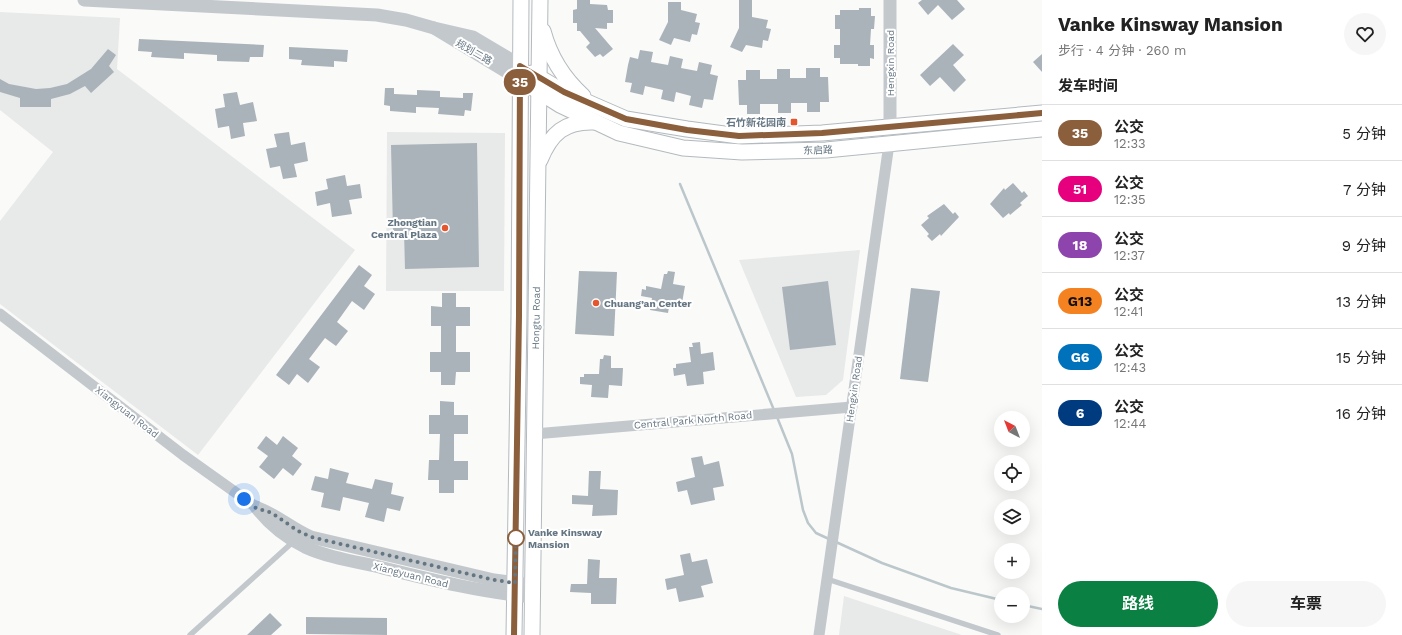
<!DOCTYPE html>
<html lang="zh">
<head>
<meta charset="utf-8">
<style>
  :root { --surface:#fff; --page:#f6f6f6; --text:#222; --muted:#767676; --line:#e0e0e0; --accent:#0b8043 }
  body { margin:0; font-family:"Work Sans","Noto Sans SC",sans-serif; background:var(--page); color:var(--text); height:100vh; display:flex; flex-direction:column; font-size:15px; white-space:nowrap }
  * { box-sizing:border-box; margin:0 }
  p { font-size:13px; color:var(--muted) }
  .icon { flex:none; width:22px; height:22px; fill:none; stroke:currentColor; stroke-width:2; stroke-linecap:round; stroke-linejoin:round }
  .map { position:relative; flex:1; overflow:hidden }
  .details { display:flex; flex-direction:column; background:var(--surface); width:360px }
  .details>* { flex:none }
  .badge { padding:0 8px; border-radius:13px; font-size:14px; line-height:26px }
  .needle { width:26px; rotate:318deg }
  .fabs { position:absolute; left:994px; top:411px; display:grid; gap:8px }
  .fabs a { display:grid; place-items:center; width:36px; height:36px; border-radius:50%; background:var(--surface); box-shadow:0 4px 16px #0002; font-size:20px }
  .you { position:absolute; width:20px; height:20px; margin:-10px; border:3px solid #fff; border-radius:50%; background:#1a73e8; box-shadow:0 0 0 6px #1a73e833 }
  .map>.badge { position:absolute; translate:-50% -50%; box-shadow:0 0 0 2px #fff }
  h2 { padding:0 16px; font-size:15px; line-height:36px }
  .round { display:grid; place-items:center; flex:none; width:42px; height:42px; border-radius:21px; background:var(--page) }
  .head { display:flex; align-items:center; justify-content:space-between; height:68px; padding:0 16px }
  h1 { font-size:19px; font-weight:700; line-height:30px }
  .cta { display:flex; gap:8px; margin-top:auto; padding:8px 16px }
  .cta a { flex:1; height:46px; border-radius:24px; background:var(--accent); color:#fff; font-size:16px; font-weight:700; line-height:46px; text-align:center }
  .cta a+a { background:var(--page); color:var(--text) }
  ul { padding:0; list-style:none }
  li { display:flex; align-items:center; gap:12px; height:56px; padding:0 16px; border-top:1px solid var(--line) }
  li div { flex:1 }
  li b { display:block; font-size:15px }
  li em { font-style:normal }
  li .badge { min-width:44px; font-weight:700; text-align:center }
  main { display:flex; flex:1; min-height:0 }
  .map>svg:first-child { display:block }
  .built { fill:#e8e9e9 }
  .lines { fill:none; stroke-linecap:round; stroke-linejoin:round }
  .stream { stroke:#bbc7cb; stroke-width:2.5 }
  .building { fill:#aab3b9 }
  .secondary-casing { stroke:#b3babf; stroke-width:17 }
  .service { stroke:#c3c8cc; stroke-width:5.5 }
  .minor { stroke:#c3c8cc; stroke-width:11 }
  .tertiary { stroke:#c3c8cc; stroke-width:13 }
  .secondary { stroke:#fff; stroke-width:15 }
  .line-casing { stroke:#fff; stroke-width:9 }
  .line { stroke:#8b5e3c; stroke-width:6 }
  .walk { stroke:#657683; stroke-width:4; stroke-dasharray:0 7.2 }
  .poi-dot { fill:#e4572e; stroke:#fff; stroke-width:1.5 }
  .stop-dot { fill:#fff; stroke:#8b5e3c; stroke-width:2 }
  .labels { text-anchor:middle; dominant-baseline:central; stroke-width:4; stroke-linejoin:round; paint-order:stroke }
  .street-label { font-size:10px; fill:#657683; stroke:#fff }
  .poi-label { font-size:10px; font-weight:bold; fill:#657683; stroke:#fff; text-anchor:end }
  .stop-label { font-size:10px; font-weight:bold; fill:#657683; stroke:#fff; text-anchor:start }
</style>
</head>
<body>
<main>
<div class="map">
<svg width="1042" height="635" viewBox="0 0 1042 635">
  <rect width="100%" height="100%" fill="#fafaf8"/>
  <g class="built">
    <path d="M 0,12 L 120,18 L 117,69 L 355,250 L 198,455 L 0,304 L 0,221 L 53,152 L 0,110 Z"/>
    <path d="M 387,132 L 505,133 L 504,291 L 386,291 Z"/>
    <path d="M 860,250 L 843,380 L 826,395 L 796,397 L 739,260 Z"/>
    <path d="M 844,596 L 962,635 L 839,635 Z"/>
  </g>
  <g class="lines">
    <g class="stream">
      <path d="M 680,184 L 774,410"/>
      <path d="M 777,417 L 792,454 L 803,510 L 808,523 L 816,533 L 829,539"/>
      <path d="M 836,542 L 882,563 L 951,588 L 1001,600"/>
      <path d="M 1023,605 L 1042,609"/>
    </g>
  </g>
  <g class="building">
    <path d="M 577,0 L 590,0 L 590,4 L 607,5 L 608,10 L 613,10 L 613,23 L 607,23 L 607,29 L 595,28 L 613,49 L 603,57 L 600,54 L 595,57 L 586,47 L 590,43 L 580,31 L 577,31 L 577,23 L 573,23 L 573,10 L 577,9 Z"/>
    <path d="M 739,0 L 752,0 L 752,17 L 768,20 L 766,28 L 771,29 L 768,41 L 763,40 L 762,48 L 746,45 L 742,52 L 730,47 L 739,28 Z"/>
    <path d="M 922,0 L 957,0 L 965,9 L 952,20 L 938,5 L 928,15 L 918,3 Z"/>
    <path d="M 668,2 L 681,2 L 681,10 L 697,14 L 695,22 L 700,23 L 697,35 L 692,34 L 690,42 L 674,38 L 671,45 L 659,40 L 668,22 Z"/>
    <path d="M 859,8 L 871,8 L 871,16 L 875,16 L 874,29 L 871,29 L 870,45 L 874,45 L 874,59 L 870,58 L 870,66 L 858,66 L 858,64 L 840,64 L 840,58 L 834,58 L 834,45 L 840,45 L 840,29 L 835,29 L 835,15 L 840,15 L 840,10 L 859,10 Z"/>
    <path d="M 139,39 L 264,45 L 263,57 L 250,57 L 249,62 L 217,61 L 217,55 L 184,53 L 184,59 L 151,57 L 152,52 L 138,51 Z"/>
    <path d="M 953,44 L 964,55 L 953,65 L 966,80 L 954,92 L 940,77 L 930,86 L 920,75 Z"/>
    <path d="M 289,47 L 348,50 L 347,62 L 334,61 L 334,67 L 301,65 L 302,60 L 289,59 Z"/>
    <path d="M 108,49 L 116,55 L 109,66 L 114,72 L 91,93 L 85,86 L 70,94 L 51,99 L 51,107 L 20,107 L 20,98 L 0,92 L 0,79 L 9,84 L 36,89 L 50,88 L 67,84 L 91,69 Z"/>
    <path d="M 640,50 L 653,52 L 651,62 L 668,65 L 670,56 L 683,59 L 681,68 L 697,71 L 699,62 L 712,65 L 710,74 L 718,76 L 713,100 L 704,99 L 702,108 L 689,105 L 691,96 L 676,92 L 674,102 L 661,99 L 663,90 L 645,86 L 643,95 L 630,92 L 632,83 L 625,82 L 628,65 L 630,57 L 638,59 Z"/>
    <path d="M 1042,54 L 1042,72 L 1033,62 Z"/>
    <path d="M 806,68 L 820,68 L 820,77 L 828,77 L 829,102 L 820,102 L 820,112 L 807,112 L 807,103 L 791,103 L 791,113 L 778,113 L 778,104 L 760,104 L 760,114 L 747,114 L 747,105 L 739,105 L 738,80 L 746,80 L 746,70 L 760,70 L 760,79 L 777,79 L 777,69 L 790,69 L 790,78 L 806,78 Z"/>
    <path d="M 385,88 L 394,88 L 394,94 L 417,95 L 417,90 L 440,91 L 440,97 L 463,98 L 463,93 L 473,93 L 471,111 L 465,110 L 464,116 L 438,114 L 439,108 L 416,107 L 416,113 L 390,111 L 390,106 L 384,105 Z"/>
    <path d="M 237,92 L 240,105 L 253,102 L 257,121 L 243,123 L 245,136 L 231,139 L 229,126 L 218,128 L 215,109 L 225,107 L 223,94 Z"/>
    <path d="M 289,132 L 291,145 L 305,142 L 308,161 L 294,164 L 297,177 L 283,179 L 280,166 L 270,168 L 266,149 L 277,147 L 274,134 Z"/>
    <path d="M 477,143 L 479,267 L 405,269 L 404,231 L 393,231 L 391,145 Z"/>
    <path d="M 345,175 L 347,186 L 360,184 L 362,198 L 349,200 L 352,214 L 332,217 L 330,203 L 317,206 L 315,192 L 328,189 L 326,179 Z"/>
    <path d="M 1013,183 L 1022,193 L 1024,191 L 1028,196 L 1020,203 L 1022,205 L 1010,215 L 1009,213 L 1003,218 L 990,204 L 1004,188 L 1005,190 Z"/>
    <path d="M 944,204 L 953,214 L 955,212 L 959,217 L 941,236 L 940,234 L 932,241 L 927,236 L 929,234 L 921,225 L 929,218 L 927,216 Z"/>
    <path d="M 359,265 L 372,275 L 364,286 L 375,294 L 364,310 L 352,301 L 337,322 L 348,331 L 336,346 L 325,338 L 309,359 L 320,367 L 308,383 L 297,374 L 289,385 L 276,375 Z"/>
    <path d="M 579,271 L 617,272 L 614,336 L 575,334 Z"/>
    <path d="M 668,271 L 675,272 L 673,284 L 685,286 L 682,303 L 670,301 L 668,313 L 650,310 L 652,298 L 641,296 L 642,289 L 646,290 L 646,286 L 661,289 L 664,274 L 667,274 Z"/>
    <path d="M 828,281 L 836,345 L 790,350 L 782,287 Z"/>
    <path d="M 911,288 L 940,291 L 928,382 L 900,379 Z"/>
    <path d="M 442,293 L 456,293 L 456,307 L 470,307 L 470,326 L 456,326 L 456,352 L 470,352 L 470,372 L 456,372 L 455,385 L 441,385 L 441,372 L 430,372 L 430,352 L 441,352 L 441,326 L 431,326 L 431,306 L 442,307 Z"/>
    <path d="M 700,342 L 701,354 L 713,352 L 715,370 L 703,372 L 704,384 L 687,386 L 685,374 L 674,376 L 673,368 L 676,368 L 676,364 L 691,362 L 689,347 L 693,347 L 692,343 Z"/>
    <path d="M 604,355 L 611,356 L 611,368 L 623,368 L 622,386 L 609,385 L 608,398 L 591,397 L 592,385 L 580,384 L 580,377 L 584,377 L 584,374 L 599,374 L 600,359 L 603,359 Z"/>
    <path d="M 440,401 L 454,402 L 454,415 L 468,415 L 468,434 L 454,434 L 454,461 L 468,461 L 468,480 L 454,480 L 454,493 L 439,493 L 439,480 L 428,480 L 429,460 L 439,460 L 440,434 L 429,434 L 429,415 L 440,415 Z"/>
    <path d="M 266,436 L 277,445 L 283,436 L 298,448 L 292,456 L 302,464 L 293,476 L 283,468 L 274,479 L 259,467 L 268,456 L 257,448 Z"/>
    <path d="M 702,456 L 704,465 L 719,461 L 724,486 L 713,488 L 715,500 L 691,505 L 687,490 L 678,492 L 676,482 L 695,477 L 691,458 Z"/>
    <path d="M 330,468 L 349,473 L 346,483 L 372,489 L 375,479 L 393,483 L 391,494 L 404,497 L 400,511 L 387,508 L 384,522 L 365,517 L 369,503 L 343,497 L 340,511 L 321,507 L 324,493 L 311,490 L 315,476 L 328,479 Z"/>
    <path d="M 589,471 L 601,471 L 600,489 L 618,490 L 617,515 L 592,516 L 593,505 L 572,504 L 572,495 L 588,496 Z"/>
    <path d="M 690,553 L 692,562 L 707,559 L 713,583 L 701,586 L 704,597 L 679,602 L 676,588 L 667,590 L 665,579 L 684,575 L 680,555 Z"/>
    <path d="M 588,559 L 600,560 L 599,578 L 617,578 L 616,604 L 591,604 L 591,593 L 570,592 L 571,584 L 587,584 Z"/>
    <path d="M 270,613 L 282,625 L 271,635 L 247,635 Z"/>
    <path d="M 306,617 L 387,618 L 387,635 L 306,634 Z"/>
  </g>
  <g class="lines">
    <g class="secondary-casing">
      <g id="secondary">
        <path d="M 543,31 C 550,57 563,78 583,96"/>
        <path d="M 532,73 L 564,92 L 626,119 L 687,129 L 739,136 L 822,133 L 1042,113"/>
        <path d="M 533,88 L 560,105 L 619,133 L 683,148 L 742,152 L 826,150 L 1042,129"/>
        <path d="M 540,160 C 551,133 565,121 594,122"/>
        <path d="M 514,635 L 519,315 L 521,0"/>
        <path d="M 532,635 L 540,0"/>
      </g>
    </g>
    <g class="service">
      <path d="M 827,579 L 998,635"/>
      <path d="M 190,635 L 294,541"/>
    </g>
    <g class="minor">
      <path d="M 0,314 L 183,455 L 256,507"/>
      <path d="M 534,434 L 852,407"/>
      <path d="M 819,635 L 889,144"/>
    </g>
    <g class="tertiary">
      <path d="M 84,0 L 377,15 L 406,20 L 434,28"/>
      <path d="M 890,0 L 890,127"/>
      <path d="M 520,80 L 434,28 L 473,37 L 520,65"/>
      <path d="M 256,507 C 269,524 287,538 305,547 C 327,557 352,561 375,566 C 428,579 479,592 533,597"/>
      <path d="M 258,508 C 277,515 292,529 311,537 L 494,580 L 533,585"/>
    </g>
    <use href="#secondary" class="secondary"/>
  </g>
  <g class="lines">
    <g class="line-casing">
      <path id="line" d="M 514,635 L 519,315 L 520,66 L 564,92 L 626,119 L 687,130 L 739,136 L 822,133 L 1042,113"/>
    </g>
    <use href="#line" class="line"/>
    <path class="walk" d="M 244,499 L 256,508 L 272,513 L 298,531 L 311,537 L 494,580 L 515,583 L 516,533 L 516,538"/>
  </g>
  <g class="poi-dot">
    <rect x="790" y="118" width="8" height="8" rx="2"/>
    <circle cx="445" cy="228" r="4"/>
    <circle cx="596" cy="303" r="4"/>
  </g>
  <circle class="stop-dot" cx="516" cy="538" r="8"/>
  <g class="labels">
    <g class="street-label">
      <text transform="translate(474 52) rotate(30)">规划二路</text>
      <text transform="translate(890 63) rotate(-90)">Hengxin Road</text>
      <text transform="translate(818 150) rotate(-2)">东启路</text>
      <text transform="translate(536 318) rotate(-89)">Hongtu Road</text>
      <text transform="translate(854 389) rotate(-82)">Hengxin Road</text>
      <text transform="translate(127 412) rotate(38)">Xiangyuan Road</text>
      <text transform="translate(693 420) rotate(-5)">Central Park North Road</text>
      <text transform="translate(411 575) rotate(14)">Xiangyuan Road</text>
    </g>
    <g class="poi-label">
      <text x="786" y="122">石竹新花园南</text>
      <text x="437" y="222">Zhongtian<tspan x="437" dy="12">Central Plaza</tspan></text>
      <text x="604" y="303" text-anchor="start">Chuang’an Center</text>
    </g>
    <g class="stop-label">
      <text x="528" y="532">Vanke Kinsway<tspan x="528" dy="12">Mansion</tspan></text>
    </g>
  </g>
</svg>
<div class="fabs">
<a><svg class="needle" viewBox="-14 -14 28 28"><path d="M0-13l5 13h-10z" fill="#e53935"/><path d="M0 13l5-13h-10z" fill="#767676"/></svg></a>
<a><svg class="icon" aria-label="locate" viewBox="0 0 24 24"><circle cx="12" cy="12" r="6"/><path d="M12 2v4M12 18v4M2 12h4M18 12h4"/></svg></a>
<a><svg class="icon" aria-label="layers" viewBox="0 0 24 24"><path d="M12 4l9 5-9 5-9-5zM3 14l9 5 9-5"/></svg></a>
<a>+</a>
<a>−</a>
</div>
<div class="you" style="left:244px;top:499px"></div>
<b class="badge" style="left:520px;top:82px;background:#8b5e3c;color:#fff">35</b>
</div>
<section class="details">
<div class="head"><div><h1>Vanke Kinsway Mansion</h1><p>步行 · 4 分钟 · 260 m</p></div><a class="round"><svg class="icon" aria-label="heart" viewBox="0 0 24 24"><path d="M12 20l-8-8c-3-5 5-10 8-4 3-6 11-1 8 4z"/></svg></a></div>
<h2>发车时间</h2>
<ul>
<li><span class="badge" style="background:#8b5e3c;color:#fff">35</span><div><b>公交</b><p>12:33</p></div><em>5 分钟</em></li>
<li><span class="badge" style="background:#e6007e;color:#fff">51</span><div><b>公交</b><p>12:35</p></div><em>7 分钟</em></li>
<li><span class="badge" style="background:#8e44ad;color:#fff">18</span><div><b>公交</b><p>12:37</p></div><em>9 分钟</em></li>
<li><span class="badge" style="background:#f58220;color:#111">G13</span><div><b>公交</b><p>12:41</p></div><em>13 分钟</em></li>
<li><span class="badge" style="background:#0072bc;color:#fff">G6</span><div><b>公交</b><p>12:43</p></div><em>15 分钟</em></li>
<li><span class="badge" style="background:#003b80;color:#fff">6</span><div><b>公交</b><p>12:44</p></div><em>16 分钟</em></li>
</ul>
<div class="cta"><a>路线</a><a>车票</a></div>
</section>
</main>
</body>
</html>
